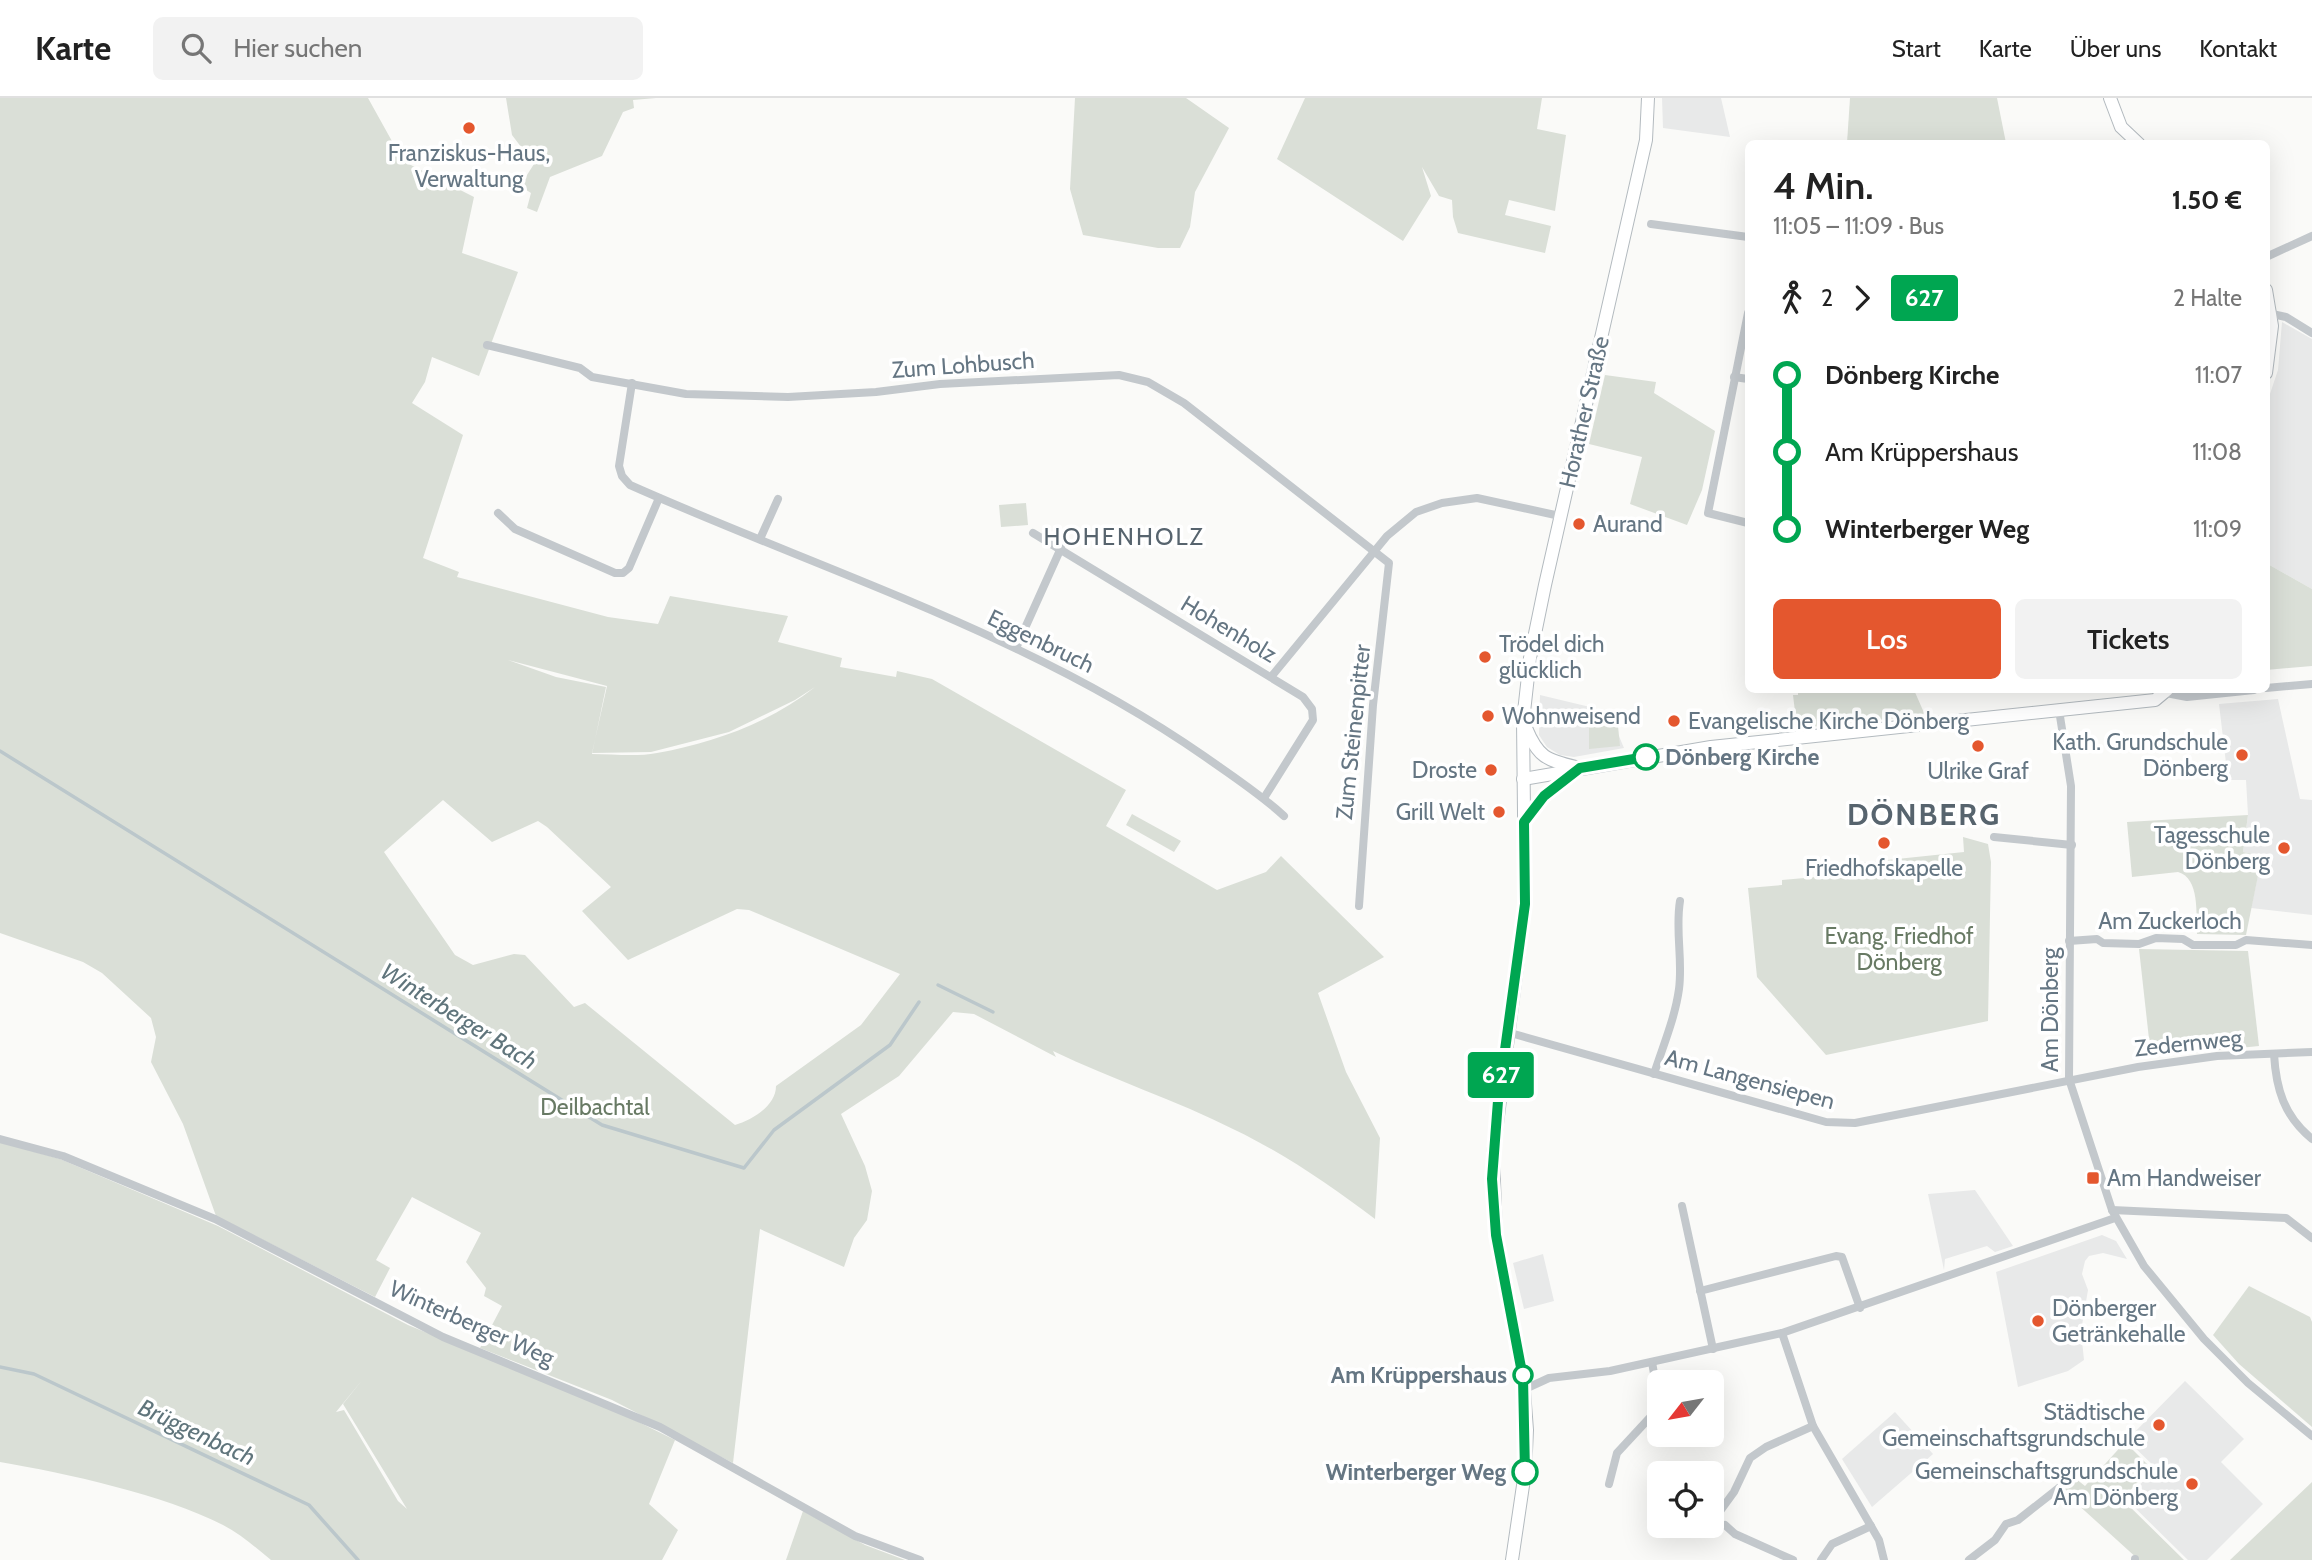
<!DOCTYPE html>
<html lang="de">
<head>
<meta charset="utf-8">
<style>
  :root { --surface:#fff; --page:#f2f2f2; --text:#222; --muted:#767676; --line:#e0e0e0; --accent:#e4572e }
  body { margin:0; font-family:Cabin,sans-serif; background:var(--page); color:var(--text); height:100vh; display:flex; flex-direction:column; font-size:26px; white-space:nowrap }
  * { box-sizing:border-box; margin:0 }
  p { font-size:23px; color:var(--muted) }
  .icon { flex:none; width:38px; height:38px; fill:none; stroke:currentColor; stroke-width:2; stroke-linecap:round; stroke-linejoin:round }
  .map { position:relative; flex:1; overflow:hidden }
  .panel { position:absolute; left:1745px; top:42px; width:525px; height:553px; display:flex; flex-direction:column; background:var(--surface); border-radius:10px; box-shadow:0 7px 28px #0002 }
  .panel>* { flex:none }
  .badge { padding:0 14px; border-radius:5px; font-size:24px; line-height:46px }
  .needle { width:46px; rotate:239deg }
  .tools { position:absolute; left:1647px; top:1272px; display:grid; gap:14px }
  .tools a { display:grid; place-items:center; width:77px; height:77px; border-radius:10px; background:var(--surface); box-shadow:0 7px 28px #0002; font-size:35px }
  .map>.badge { position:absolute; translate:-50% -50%; box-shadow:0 0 0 4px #fff }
  .legs { display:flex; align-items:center; gap:10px; height:77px; padding:0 28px; font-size:23px }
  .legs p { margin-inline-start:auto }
  .headline { display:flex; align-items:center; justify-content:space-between; height:119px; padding:0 28px }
  h1 { font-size:38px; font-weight:600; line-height:52px }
  .cta { display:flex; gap:14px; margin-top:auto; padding:14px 28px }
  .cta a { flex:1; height:80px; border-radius:10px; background:var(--accent); color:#fff; font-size:28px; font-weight:600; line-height:80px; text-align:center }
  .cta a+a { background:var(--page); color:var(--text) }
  ul { padding:0 28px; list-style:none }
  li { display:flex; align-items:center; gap:24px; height:77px; font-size:26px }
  li i { display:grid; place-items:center; width:10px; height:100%; margin:0 9px; background:currentColor }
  li i::after { content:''; width:18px; height:18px; margin:-9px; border:5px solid; border-radius:50%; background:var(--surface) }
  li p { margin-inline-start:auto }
  li:first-child i { background:linear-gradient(#0000 50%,currentColor 0) }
  li:last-child i { background:linear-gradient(currentColor 50%,#0000 0) }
  header { display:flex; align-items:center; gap:42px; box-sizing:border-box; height:98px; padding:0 35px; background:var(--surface); border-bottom:2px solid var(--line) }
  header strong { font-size:33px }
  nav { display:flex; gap:38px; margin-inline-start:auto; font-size:24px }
  .search { width:490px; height:63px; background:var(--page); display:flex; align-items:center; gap:18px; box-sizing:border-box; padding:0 24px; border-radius:10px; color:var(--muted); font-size:26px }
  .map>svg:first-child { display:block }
  .built { fill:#e8e9e9 }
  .green { fill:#dadfd7; fill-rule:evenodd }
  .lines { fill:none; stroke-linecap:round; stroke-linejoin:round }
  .stream { stroke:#bbc7cb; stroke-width:3.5 }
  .secondary-casing { stroke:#b3babf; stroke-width:14 }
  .street { stroke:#c3c8cc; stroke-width:8 }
  .secondary { stroke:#fff; stroke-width:12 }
  .line-1-casing { stroke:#fff; stroke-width:16 }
  .line-1 { stroke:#00a651; stroke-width:10 }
  .poi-dot { fill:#e4572e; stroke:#fff; stroke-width:2.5 }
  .stop-1-dot { fill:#fff; stroke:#00a651; stroke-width:3.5 }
  .labels { text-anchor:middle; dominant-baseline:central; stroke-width:7; stroke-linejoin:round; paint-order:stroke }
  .poi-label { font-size:23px; fill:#657683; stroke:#fff; text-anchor:start }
  .street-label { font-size:23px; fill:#657683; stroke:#fff }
  .stop-label { font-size:23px; font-weight:bold; fill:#657683; stroke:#fff; text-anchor:end }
  .park-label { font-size:23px; fill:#687a64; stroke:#fff }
  .neighbourhood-label { font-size:24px; letter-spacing:2px; fill:#57646e; stroke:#fff }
  .water-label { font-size:24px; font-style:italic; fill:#60757c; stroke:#fff }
  .district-label { font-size:30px; font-weight:bold; letter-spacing:2px; fill:#57646e; stroke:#fff }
</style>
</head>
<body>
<header>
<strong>Karte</strong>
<div class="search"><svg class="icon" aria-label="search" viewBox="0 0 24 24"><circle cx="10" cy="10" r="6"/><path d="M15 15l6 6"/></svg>Hier suchen</div>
<nav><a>Start</a><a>Karte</a><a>Über uns</a><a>Kontakt</a></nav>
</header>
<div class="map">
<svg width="2312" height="1462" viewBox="0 0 2312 1462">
  <rect width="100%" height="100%" fill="#fafaf8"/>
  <g class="built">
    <path d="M 1662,0 L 1721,0 L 1730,39 L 1663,30 Z"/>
    <path d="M 2282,224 L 2312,241 L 2312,491 L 2266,465 L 2266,308 L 2278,272 Z"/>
    <path d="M 1540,597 L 1590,609 L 1589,620 L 1613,624 L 1624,650 L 1574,659 L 1560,657 L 1547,649 L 1539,637 Z"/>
    <path d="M 2278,601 L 2300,701 L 2312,702 L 2312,817 L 2251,810 L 2262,758 L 2243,754 L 2248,717 L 2246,682 L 2228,682 L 2219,606 Z"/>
    <path d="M 1975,1092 L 2013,1148 L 1995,1154 L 1987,1148 L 1945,1161 L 1944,1172 L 1928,1096 Z"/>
    <path d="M 2102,1137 L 2116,1143 L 2127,1161 L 2103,1155 L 2089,1158 L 2085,1163 L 2082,1176 L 2088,1192 L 2081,1233 L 2084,1262 L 2068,1273 L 2018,1289 L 1996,1174 Z"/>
    <path d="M 1543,1156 L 1554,1203 L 1524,1211 L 1513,1165 Z"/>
    <path d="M 2185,1283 L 2244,1341 L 2221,1364 L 2263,1406 L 2207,1462 L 2188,1462 L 2126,1401 L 2156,1370 L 2127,1342 Z"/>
    <path d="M 1895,1314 L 1933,1356 L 1872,1409 L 1842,1361 Z"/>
  </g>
  <g class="green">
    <path d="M 0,0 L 368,0 L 403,63 L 474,99 L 462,155 L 518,174 L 479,278 L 432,259 L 425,284 L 412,305 L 463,337 L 423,460 L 459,474 L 457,479 L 608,519 L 658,526 L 670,498 L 788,518 L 778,544 L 842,560 L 840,569 L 896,579 L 897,573 L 932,581 L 1126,692 L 1106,728 L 1217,792 L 1266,774 L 1281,758 L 1384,859 L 1318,895 L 1346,974 L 1380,1040 L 1375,1121 C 1331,1088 1285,1056 1235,1032 C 1176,1002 1113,982 1053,953 L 1056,959 L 974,916 L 953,914 L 899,978 L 841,1016 L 865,1068 L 872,1093 L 867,1122 L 854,1140 L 844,1169 L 760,1131 L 733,1365 L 612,1302 L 480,1250 L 502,1208 L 484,1198 L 486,1190 L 466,1164 L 481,1135 L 412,1099 L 376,1162 L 390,1170 L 375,1199 L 216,1118 L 183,1026 L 151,964 L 156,939 L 151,920 L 102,875 L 83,864 L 0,835 ZM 508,562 L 607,588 L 592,655 L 651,654 L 729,634 L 795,602 L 815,589 C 771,624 713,645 657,655 C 636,659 613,656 592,656 L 606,589 L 556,579 ZM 443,702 L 492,744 L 538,723 L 547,729 L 611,789 L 582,813 L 628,862 L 737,811 L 749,812 L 900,876 L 861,927 L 776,988 C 776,1008 752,1022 735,1027 L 585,905 L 574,909 L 525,857 L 514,856 L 473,867 L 455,857 L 384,754 Z"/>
    <path d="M 506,0 L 656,0 L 633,2 L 634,10 L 623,14 L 602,58 L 550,79 L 537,114 L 527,110 L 531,95 L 520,88 L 534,66 L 512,37 Z"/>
    <path d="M 1075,0 L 1186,0 L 1229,30 L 1195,94 L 1190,129 L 1180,150 L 1158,150 L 1083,137 L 1070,91 Z"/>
    <path d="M 1305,0 L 1542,0 L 1537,31 L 1566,37 L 1555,113 L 1509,102 L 1505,117 L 1551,128 L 1545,155 L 1458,135 L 1453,119 L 1452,102 L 1439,98 L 1422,69 L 1431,98 L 1403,143 L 1277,61 Z"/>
    <path d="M 1850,0 L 1997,0 L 2006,45 L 1847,45 Z"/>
    <path d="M 1605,277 L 1656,284 L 1654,295 L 1715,333 L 1702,392 L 1687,427 L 1630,406 L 1642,359 L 1589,346 Z"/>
    <path d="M 1026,405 L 1028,427 L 1001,429 L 999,407 Z"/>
    <path d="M 2266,465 L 2312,491 L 2312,568 L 2266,572 Z"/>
    <path d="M 1798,592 L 1914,592 L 1925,617 L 1811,629 L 1796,622 L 1793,597 L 1798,597 Z"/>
    <path d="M 1589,622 L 1618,628 L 1620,648 L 1589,651 Z"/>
    <path d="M 1132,716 L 1181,743 L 1174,754 L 1126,727 Z"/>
    <path d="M 2248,717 L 2243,754 L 2262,758 L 2246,837 L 2197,836 C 2196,816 2200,780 2178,774 L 2132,779 L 2127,724 Z"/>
    <path d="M 1963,739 L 1988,746 L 1991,764 L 1988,923 L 1826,957 L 1757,879 L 1748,790 L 1782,787 L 1782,782 L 1850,776 L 1849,766 L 1964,754 Z"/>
    <path d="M 2139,851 L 2248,853 L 2259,948 L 2151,959 Z"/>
    <path d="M 0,1044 L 60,1061 L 218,1128 L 408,1227 L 608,1309 L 675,1342 L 649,1406 L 678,1432 L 662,1462 L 271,1462 C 256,1450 241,1436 223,1427 C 165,1397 65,1375 0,1364 ZM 363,1281 L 343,1306 L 407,1411 L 398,1403 L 344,1312 L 336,1314 Z"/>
    <path d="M 2249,1188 L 2310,1219 L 2312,1224 L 2312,1329 L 2239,1266 L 2213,1237 Z"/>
    <path d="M 2125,1344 L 2151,1370 L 2122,1401 L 2184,1462 L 2139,1462 L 2064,1394 L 2059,1385 L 2076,1381 L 2085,1388 Z"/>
    <path d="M 2312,1384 L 2312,1462 L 2230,1462 Z"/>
    <path d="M 803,1413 L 865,1447 L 905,1462 L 786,1462 Z"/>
  </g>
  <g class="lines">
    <g class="stream">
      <path d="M 0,653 L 602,1027 L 744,1070 L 774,1032 L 890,947 L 919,904"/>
      <path d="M 938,887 L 993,914"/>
      <path d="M 0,1269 L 34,1276 L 309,1407 L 358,1462"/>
    </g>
    <g class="secondary-casing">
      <g id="secondary">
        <path d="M 2110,0 L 2121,29 L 2139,46"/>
        <path d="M 2266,192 L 2272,228 L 2266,275"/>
        <path d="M 1526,630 C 1538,659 1546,662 1576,669"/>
        <path d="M 1523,681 L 1711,649 L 2155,602 L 2167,592"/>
        <path d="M 1524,724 L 1544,698 L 1577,673"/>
        <path d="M 1512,1462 L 1525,1374 L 1527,1332 L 1523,1280 L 1496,1137 L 1493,1057 L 1525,806 L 1523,623 L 1530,560 L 1545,487 L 1646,42 L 1648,0"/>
      </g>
    </g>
    <g class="street">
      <path d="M 1651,126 L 1748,139"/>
      <path d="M 2266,159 L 2312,138"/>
      <path d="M 1748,215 L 1708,415 L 1748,425"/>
      <path d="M 2272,216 L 2286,219 L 2312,235"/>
      <path d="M 487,247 L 580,270 L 592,279 L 686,296 L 788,299 L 876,294 L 940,286 L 1119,277 L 1148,284 L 1184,305 L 1389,465 L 1373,607 L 1359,808"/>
      <path d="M 1734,279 L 1748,281"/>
      <path d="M 632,285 L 619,368 L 622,378 L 630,387 C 823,473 1029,536 1204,658 C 1231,677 1259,695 1284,718"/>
      <path d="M 498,415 L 515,431 L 615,475 L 623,475 L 629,470 L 659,400"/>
      <path d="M 1033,435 L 1303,599 L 1312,611 L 1313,622 L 1264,700"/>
      <path d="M 760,441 L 778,401"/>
      <path d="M 1016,550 L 1061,450"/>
      <path d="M 1271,579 L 1387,438 L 1416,414 L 1442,405 L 1477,400 L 1560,418"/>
      <path d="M 2266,590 L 2312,586"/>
      <path d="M 2166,595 L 2187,599 L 2254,592"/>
      <path d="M 2059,612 L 2071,688 L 2069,981 L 2112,1112 L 2144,1168 L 2204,1241 L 2248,1285 L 2312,1338"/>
      <path d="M 1994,739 L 2072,747"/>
      <path d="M 2069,843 L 2097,841 L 2103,845 L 2139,846 L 2156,840 L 2183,841 L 2193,847 L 2236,847 L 2246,842 L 2312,847"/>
      <path d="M 1507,934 L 1826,1024 L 1855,1025 L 2138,969 L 2217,958 L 2312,954"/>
      <path d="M 2274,956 C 2276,991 2284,1018 2312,1041"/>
      <path d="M 1654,976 C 1663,948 1675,920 1679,891 C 1683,861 1675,833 1680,803"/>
      <path d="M 0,1041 L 63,1058 L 215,1121 L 443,1239 L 660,1329 L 855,1438 L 920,1462"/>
      <path d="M 1682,1108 L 1713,1251"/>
      <path d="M 2112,1112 L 2286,1120 L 2312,1140"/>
      <path d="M 1700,1193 L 1836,1158 L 1842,1159 L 1860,1210"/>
      <path d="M 1782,1235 L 1813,1328 L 1879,1442 L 1884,1462"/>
      <path d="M 1525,1291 L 1549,1280 L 1610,1273 L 1782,1235 L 2115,1120"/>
      <path d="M 1609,1386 L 1617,1355 L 1655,1314 L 1658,1299 L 1652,1264"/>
      <path d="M 1718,1416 L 1734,1394 L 1750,1360 L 1766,1349 L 1813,1328"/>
      <path d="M 1725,1427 L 1735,1436 L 1793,1462"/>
      <path d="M 1821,1462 L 1832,1446 L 1871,1428"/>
      <path d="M 1969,1462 L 1995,1442 L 2006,1426 L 2018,1422 L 2060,1389"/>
      <path d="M 2135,1462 L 2135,1461"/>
    </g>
    <use href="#secondary" class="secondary"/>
  </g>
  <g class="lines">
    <g class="line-1-casing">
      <path id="line-1" d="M 1525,1374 L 1523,1280 L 1496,1137 L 1492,1081 L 1498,1003 L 1525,806 L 1524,724 L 1544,698 L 1580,670 L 1646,659"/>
    </g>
    <use href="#line-1" class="line-1"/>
  </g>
  <g class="poi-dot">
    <circle cx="469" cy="30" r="7"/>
    <circle cx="1579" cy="426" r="7"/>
    <circle cx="1485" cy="559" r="7"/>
    <circle cx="1488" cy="618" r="7"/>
    <circle cx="1674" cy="623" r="7"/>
    <circle cx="1978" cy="648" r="7"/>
    <circle cx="2242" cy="657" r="7"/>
    <circle cx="1491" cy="672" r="7"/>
    <circle cx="1499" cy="714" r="7"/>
    <circle cx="1884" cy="745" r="7"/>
    <circle cx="2284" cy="750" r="7"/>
    <rect x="2086" y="1073" width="14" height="14" rx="3.5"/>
    <circle cx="2038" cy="1223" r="7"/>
    <circle cx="2159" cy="1327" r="7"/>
    <circle cx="2192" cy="1386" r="7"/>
  </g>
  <g class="stop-1-dot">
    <circle cx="1646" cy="659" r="12"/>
    <circle cx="1523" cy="1277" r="9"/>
    <circle cx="1525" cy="1374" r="12"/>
  </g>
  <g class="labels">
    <g class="poi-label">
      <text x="469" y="55" text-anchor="middle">Franziskus-Haus,<tspan x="469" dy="26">Verwaltung</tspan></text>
      <text x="1593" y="426">Aurand</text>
      <text x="1499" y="546">Trödel dich<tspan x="1499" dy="26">glücklich</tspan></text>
      <text x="1502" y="618">Wohnweisend</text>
      <text x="1688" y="623">Evangelische Kirche Dönberg</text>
      <text x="2228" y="644" text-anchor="end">Kath. Grundschule<tspan x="2228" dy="26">Dönberg</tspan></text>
      <text x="1477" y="672" text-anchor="end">Droste</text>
      <text x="1978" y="673" text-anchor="middle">Ulrike Graf</text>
      <text x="1485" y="714" text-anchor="end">Grill Welt</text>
      <text x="2270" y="737" text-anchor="end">Tagesschule<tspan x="2270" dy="26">Dönberg</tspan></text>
      <text x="1884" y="770" text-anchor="middle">Friedhofskapelle</text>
      <text x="2107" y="1080">Am Handweiser</text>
      <text x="2052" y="1210">Dönberger<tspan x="2052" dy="26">Getränkehalle</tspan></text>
      <text x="2145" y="1314" text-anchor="end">Städtische<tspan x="2145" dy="26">Gemeinschaftsgrundschule</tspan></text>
      <text x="2178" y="1373" text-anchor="end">Gemeinschaftsgrundschule<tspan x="2178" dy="26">Am Dönberg</tspan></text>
    </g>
    <g class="street-label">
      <text transform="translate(963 267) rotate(-4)">Zum Lohbusch</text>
      <text transform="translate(1584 314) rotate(-77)">Horather Straße</text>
      <text transform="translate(1229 531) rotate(31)">Hohenholz</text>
      <text transform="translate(1041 543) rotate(26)">Eggenbruch</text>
      <text transform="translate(1353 634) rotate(-84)">Zum Steinenpitter</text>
      <text x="2170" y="823">Am Zuckerloch</text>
      <text transform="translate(2050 912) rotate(-90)">Am Dönberg</text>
      <text transform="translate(2188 945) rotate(-6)">Zedernweg</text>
      <text transform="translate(1750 981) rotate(15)">Am Langensiepen</text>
      <text transform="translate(472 1225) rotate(24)">Winterberger Weg</text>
    </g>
    <g class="stop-label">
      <text x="1665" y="659" text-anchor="start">Dönberg Kirche</text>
      <text x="1507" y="1277">Am Krüppershaus</text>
      <text x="1506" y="1374">Winterberger Weg</text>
    </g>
    <g class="park-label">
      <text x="1899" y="838">Evang. Friedhof<tspan x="1899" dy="26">Dönberg</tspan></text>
      <text x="595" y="1009">Deilbachtal</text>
    </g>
    <g class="neighbourhood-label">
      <text x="1124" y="438">HOHENHOLZ</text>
    </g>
    <g class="water-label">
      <text transform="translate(459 918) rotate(32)">Winterberger Bach</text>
      <text transform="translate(197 1334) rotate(25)">Brüggenbach</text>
    </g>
    <g class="district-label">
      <text x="1924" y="716">DÖNBERG</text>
    </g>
  </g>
</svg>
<div class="tools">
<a><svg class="needle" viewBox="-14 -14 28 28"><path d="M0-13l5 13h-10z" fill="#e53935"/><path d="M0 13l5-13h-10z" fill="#767676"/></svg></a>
<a><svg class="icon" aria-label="locate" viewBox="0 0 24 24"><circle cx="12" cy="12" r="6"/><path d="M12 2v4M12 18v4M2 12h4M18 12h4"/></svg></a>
</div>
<b class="badge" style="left:1501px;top:977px;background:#00a651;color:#fff">627</b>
<section class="panel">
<div class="headline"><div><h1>4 Min.</h1><p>11:05 – 11:09 · Bus</p></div><b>1.50 €</b></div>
<div class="legs"><svg class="icon" aria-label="walk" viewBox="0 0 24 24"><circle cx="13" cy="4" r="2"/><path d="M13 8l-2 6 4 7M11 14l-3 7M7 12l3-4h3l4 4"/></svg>2<svg class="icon" aria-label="forward" viewBox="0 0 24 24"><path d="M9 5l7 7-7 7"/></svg><b class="badge" style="background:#00a651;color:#fff">627</b><p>2 Halte</p></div>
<ul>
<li><i style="color:#00a651"></i><b>Dönberg Kirche</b><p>11:07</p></li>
<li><i style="color:#00a651"></i><span>Am Krüppershaus</span><p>11:08</p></li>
<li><i style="color:#00a651"></i><b>Winterberger Weg</b><p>11:09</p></li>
</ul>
<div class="cta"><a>Los</a><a>Tickets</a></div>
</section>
</div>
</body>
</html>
